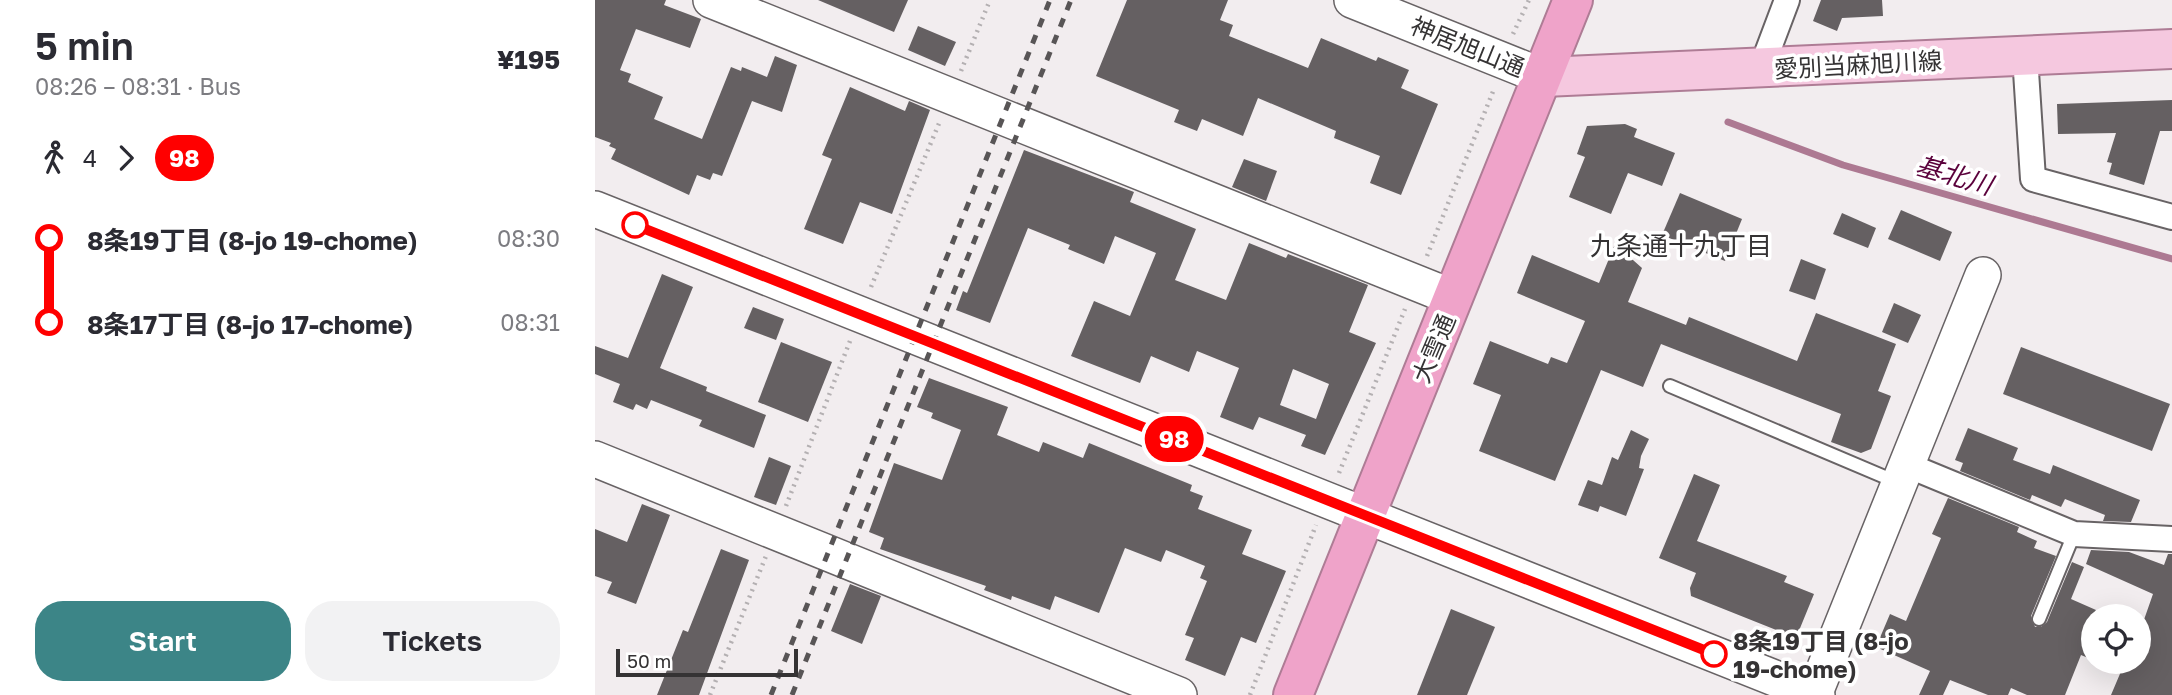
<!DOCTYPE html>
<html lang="en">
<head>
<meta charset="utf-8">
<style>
  :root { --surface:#fff; --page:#f2f2f3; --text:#2b2b33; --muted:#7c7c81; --accent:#3c8587 }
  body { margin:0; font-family:"Golos Text","Noto Sans JP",sans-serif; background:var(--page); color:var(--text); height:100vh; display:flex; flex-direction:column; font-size:26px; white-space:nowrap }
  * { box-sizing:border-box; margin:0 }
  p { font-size:23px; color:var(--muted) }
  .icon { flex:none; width:38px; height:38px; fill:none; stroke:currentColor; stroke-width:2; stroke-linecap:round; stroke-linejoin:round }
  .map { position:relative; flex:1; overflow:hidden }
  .side { display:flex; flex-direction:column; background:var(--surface); width:595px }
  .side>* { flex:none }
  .badge { padding:0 14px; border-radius:23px; font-size:24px; line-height:46px }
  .fabs { position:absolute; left:1486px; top:604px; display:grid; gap:14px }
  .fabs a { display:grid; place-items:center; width:70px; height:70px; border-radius:50%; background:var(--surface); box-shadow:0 7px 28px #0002; font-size:35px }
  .scale { position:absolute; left:21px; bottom:18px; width:182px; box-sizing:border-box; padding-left:7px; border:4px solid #353334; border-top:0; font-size:19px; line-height:24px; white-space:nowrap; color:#353334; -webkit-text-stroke:5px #fff; paint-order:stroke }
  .map>.badge { position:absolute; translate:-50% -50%; box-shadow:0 0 0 4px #fff }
  .legs { display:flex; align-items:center; gap:10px; height:77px; padding:0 35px; font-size:23px }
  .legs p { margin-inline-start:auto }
  .headline { display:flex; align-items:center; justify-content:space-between; height:119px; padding:0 35px }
  h1 { font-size:38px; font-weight:600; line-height:52px }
  .cta { display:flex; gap:14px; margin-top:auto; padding:14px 35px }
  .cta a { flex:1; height:80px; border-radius:28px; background:var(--accent); color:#fff; font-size:28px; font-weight:600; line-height:80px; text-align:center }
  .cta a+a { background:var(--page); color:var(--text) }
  ul { padding:0 35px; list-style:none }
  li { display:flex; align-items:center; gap:24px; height:84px; font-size:26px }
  li i { display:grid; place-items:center; width:10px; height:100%; margin:0 9px; background:currentColor }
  li i::after { content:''; width:18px; height:18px; margin:-9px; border:5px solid; border-radius:50%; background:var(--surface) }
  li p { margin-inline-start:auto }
  li:first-child i { background:linear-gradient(#0000 50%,currentColor 0) }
  li:last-child i { background:linear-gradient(currentColor 50%,#0000 0) }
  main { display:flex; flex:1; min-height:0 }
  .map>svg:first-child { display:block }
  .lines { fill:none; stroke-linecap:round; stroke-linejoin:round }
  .stream { stroke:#ad7992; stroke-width:7 }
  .building { fill:#656062; fill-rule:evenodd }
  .lane-casing { stroke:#686365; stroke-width:16 }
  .street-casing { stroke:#686365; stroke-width:28 }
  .secondary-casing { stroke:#686365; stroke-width:38 }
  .primary-casing { stroke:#ae7c95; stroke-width:42 }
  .highway-casing { stroke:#ae7c95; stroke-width:42 }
  .path { stroke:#b4b0b2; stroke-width:4.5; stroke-dasharray:2 5; stroke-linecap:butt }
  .lane { stroke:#fff; stroke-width:12 }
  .street { stroke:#fff; stroke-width:24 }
  .secondary { stroke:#fff; stroke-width:35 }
  .primary { stroke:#f5c8df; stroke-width:38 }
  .highway { stroke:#efa3c9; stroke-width:38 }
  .rail { stroke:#585556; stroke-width:5; stroke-dasharray:9 9; stroke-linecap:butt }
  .line-1-casing { stroke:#fff; stroke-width:16 }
  .line-1 { stroke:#f00; stroke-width:10 }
  .stop-1-dot { fill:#fff; stroke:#f00; stroke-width:3.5 }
  .labels { text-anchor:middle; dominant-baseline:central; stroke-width:7; stroke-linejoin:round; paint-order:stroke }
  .street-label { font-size:24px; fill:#353334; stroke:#fff }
  .stop-label { font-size:24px; font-weight:bold; fill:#353334; stroke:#fff; text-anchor:start }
  .water-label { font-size:26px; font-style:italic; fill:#5b023c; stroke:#fff }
  .neighbourhood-label { font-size:26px; fill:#353334; stroke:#fff }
</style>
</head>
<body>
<main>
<section class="side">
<div class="headline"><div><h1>5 min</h1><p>08:26 – 08:31 · Bus</p></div><b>¥195</b></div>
<div class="legs"><svg class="icon" aria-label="walk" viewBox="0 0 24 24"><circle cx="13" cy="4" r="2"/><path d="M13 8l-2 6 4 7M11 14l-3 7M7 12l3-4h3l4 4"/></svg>4<svg class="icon" aria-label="forward" viewBox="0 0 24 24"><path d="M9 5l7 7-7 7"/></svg><b class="badge" style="background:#f00;color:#fff">98</b></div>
<ul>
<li><i style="color:#f00"></i><b>8条19丁目 (8-jo 19-chome)</b><p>08:30</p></li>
<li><i style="color:#f00"></i><b>8条17丁目 (8-jo 17-chome)</b><p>08:31</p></li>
</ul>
<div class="cta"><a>Start</a><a>Tickets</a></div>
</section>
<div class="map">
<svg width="1577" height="695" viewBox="0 0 1577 695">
  <rect width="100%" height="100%" fill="#f2edef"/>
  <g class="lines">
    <path class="stream" d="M 1133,122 L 1248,165 L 1577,259"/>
  </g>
  <g class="building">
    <path d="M 0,0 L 71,0 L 69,5 L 106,19 L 95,48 L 41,29 L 25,70 L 36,74 L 33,82 L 68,97 L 59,119 L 107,139 L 136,67 L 146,71 L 147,67 L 172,77 L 180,56 L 202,65 L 187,112 L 157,101 L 127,176 L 118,173 L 115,180 L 102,175 L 94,195 L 16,159 L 21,149 L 14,146 L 16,143 L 0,137 Z"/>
    <path d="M 223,0 L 313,0 L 299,32 Z"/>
    <path d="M 532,0 L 633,0 L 625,20 L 638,25 L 634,36 L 713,68 L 726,38 L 781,61 L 783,57 L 814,70 L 806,88 L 843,104 L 806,195 L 775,183 L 785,156 L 739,138 L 741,131 L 663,98 L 648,136 L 607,119 L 602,131 L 579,122 L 584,110 L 501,76 Z"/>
    <path d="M 1226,0 L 1287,0 L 1288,16 L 1247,18 L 1242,31 L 1218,21 Z"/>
    <path d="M 323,26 L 361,42 L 350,66 L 313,50 Z"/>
    <path d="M 255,87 L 310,111 L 314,101 L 335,110 L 297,214 L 265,202 L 248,244 L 209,229 L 237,159 L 227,155 Z"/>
    <path d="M 1577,100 L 1577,131 L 1565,131 L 1549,185 L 1514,174 L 1517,163 L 1512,162 L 1521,133 L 1463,134 L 1462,104 Z"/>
    <path d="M 1030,124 L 1042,129 L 1039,137 L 1080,153 L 1067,186 L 1033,173 L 1016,214 L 974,197 L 990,157 L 982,154 L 992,126 Z"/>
    <path d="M 429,150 L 539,192 L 535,202 L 601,229 L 580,280 L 631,300 L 654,243 L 691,258 L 693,254 L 773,285 L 754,332 L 781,343 L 730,455 L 706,446 L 711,435 L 664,417 L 658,430 L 625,417 L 644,368 L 602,351 L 594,372 L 556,356 L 545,383 L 476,356 L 499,301 L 535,316 L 561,253 L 520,236 L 509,264 L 473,249 L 475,245 L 433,228 L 395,323 L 361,310 L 368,291 L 372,293 ZM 698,369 L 734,384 L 721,419 L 685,405 Z"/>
    <path d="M 649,159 L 682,171 L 671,201 L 637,187 Z"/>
    <path d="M 1085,193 L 1147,219 L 1130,261 L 1067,235 Z"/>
    <path d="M 1306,210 L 1357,232 L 1345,261 L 1293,239 Z"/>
    <path d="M 1247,213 L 1281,228 L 1273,248 L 1238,234 Z"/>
    <path d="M 1020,244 L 1047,268 L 1033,302 L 1091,325 L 1094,317 L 1202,361 L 1221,313 L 1301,344 L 1283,391 L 1296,396 L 1276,449 L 1266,453 L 1236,442 L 1246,414 L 1066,344 L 1048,387 L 1006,370 L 960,481 L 884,451 L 906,395 L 878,384 L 895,341 L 953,364 L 956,357 L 972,363 L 990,321 L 922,293 L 937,255 L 1004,283 Z"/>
    <path d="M 1206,259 L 1231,269 L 1220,300 L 1194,291 Z"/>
    <path d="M 67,274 L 98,287 L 65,368 L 112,387 L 111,391 L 171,415 L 159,448 L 104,426 L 107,420 L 56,400 L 52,409 L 41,404 L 38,410 L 18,402 L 25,384 L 0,374 L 0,346 L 33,358 Z"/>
    <path d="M 1299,303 L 1326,315 L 1313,343 L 1287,332 Z"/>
    <path d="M 158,307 L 189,319 L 181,340 L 149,328 Z"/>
    <path d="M 186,342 L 237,362 L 213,422 L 163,402 Z"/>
    <path d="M 1426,347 L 1575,404 L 1557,451 L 1408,394 Z"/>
    <path d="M 334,378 L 413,407 L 402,435 L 444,452 L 448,442 L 488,458 L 494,443 L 597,485 L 595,491 L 608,496 L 603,509 L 657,530 L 647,554 L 691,571 L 661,643 L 646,637 L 630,676 L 590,660 L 599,638 L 590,635 L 612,581 L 605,578 L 610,566 L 571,550 L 566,562 L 530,548 L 504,613 L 460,596 L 455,610 L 417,596 L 416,600 L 389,590 L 391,586 L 285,549 L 289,538 L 274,532 L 299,463 L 347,480 L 366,430 L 336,418 L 338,413 L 322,407 Z"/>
    <path d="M 1373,428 L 1423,448 L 1418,460 L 1455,474 L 1458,465 L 1545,500 L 1536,522 L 1508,521 L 1510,515 L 1470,499 L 1466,507 L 1437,495 L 1435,500 L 1365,471 L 1368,463 L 1360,460 Z"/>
    <path d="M 1036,430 L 1054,439 L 1046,456 L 1044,468 L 1049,469 L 1031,516 L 1005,506 L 1003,512 L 983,505 L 993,480 L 1007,485 L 1017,457 L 1023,460 Z"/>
    <path d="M 174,457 L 196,466 L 181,505 L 159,497 Z"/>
    <path d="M 1099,474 L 1125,485 L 1102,541 L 1192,576 L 1189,582 L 1219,594 L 1201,638 L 1096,596 L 1095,588 L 1101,573 L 1064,558 Z"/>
    <path d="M 1353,498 L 1424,527 L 1422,532 L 1442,541 L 1439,548 L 1461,556 L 1436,616 L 1440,627 L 1446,627 L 1452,622 L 1477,562 L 1489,567 L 1476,599 L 1501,610 L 1498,616 L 1498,660 L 1486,655 L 1470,695 L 1432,695 L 1416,688 L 1413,695 L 1393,695 L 1355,680 L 1348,695 L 1324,695 L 1335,671 L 1281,647 L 1295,614 L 1311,621 L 1346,538 L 1337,534 Z"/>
    <path d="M 47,504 L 75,515 L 41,604 L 12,593 L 17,582 L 0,576 L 0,529 L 32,542 Z"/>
    <path d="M 126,549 L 154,560 L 104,695 L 62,695 L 88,630 L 93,632 Z"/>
    <path d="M 1496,550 L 1534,552 L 1569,565 L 1573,554 L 1577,554 L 1577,695 L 1516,695 L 1530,662 L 1544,662 L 1544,634 L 1558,594 L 1491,564 Z"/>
    <path d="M 255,584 L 286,596 L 267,644 L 236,631 Z"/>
    <path d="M 856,609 L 900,627 L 872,695 L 822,695 Z"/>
  </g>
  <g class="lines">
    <g class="lane-casing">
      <g id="lane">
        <path d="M 1075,386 L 1304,483"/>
        <path d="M 1444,619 L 1479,534"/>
      </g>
    </g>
    <g class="street-casing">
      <g id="street">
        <path d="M 1430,56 L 1438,179 L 1577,217"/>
        <path d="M 1166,69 L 1192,0"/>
        <path d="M 1312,465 L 1479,534 L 1577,539"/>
      </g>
    </g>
    <g class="secondary-casing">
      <g id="secondary">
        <path d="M 116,0 L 859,298"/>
        <path d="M 757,0 L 949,77"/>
        <path d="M 0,209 L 1222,695"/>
        <path d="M 0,459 L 584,695"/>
        <path d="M 1219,695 L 1388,275"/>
      </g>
    </g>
    <g class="primary-casing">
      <path id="primary" d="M 949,77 L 1577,49"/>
    </g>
    <g class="highway-casing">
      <path id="highway" d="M 698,695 L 978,0"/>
    </g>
    <g class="path">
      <path d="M 918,34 L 934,0"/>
      <path d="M 366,71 L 395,0"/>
      <path d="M 832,256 L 899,89"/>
      <path d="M 276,287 L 345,121"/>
      <path d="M 744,473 L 810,309"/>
      <path d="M 191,506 L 255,341"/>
      <path d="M 115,695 L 171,556"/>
      <path d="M 655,695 L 721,525"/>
    </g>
    <use href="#lane" class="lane"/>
    <use href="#street" class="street"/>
    <use href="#secondary" class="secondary"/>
    <use href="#primary" class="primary"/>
    <use href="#highway" class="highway"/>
    <g class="rail">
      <path d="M 176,695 L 455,0"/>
      <path d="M 197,695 L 476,0"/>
    </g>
  </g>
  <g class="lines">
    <g class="line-1-casing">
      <path id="line-1" d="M 40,225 L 1119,654"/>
    </g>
    <use href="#line-1" class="line-1"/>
  </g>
  <g class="stop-1-dot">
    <circle cx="40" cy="225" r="12"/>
    <circle cx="1119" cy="654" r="12"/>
  </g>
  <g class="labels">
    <g class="street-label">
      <text transform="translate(873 46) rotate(22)">神居旭山通</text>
      <text transform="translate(1263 64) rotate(-3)">愛別当麻旭川線</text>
      <text transform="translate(838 348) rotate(-67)">大雪通</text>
    </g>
    <g class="stop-label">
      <text x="1138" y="640">8条19丁目 (8-jo<tspan x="1138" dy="28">19-chome)</tspan></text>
    </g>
    <g class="water-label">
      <text transform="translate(1359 175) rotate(16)">基北川</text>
    </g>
    <g class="neighbourhood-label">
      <text x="1086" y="245">九条通十九丁目</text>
    </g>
  </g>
</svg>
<div class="fabs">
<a><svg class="icon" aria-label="locate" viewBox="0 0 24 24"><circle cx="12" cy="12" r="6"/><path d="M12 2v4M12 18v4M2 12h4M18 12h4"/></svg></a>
</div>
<div class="scale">50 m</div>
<b class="badge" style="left:579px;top:439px;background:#f00;color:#fff">98</b>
</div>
</main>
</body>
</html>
